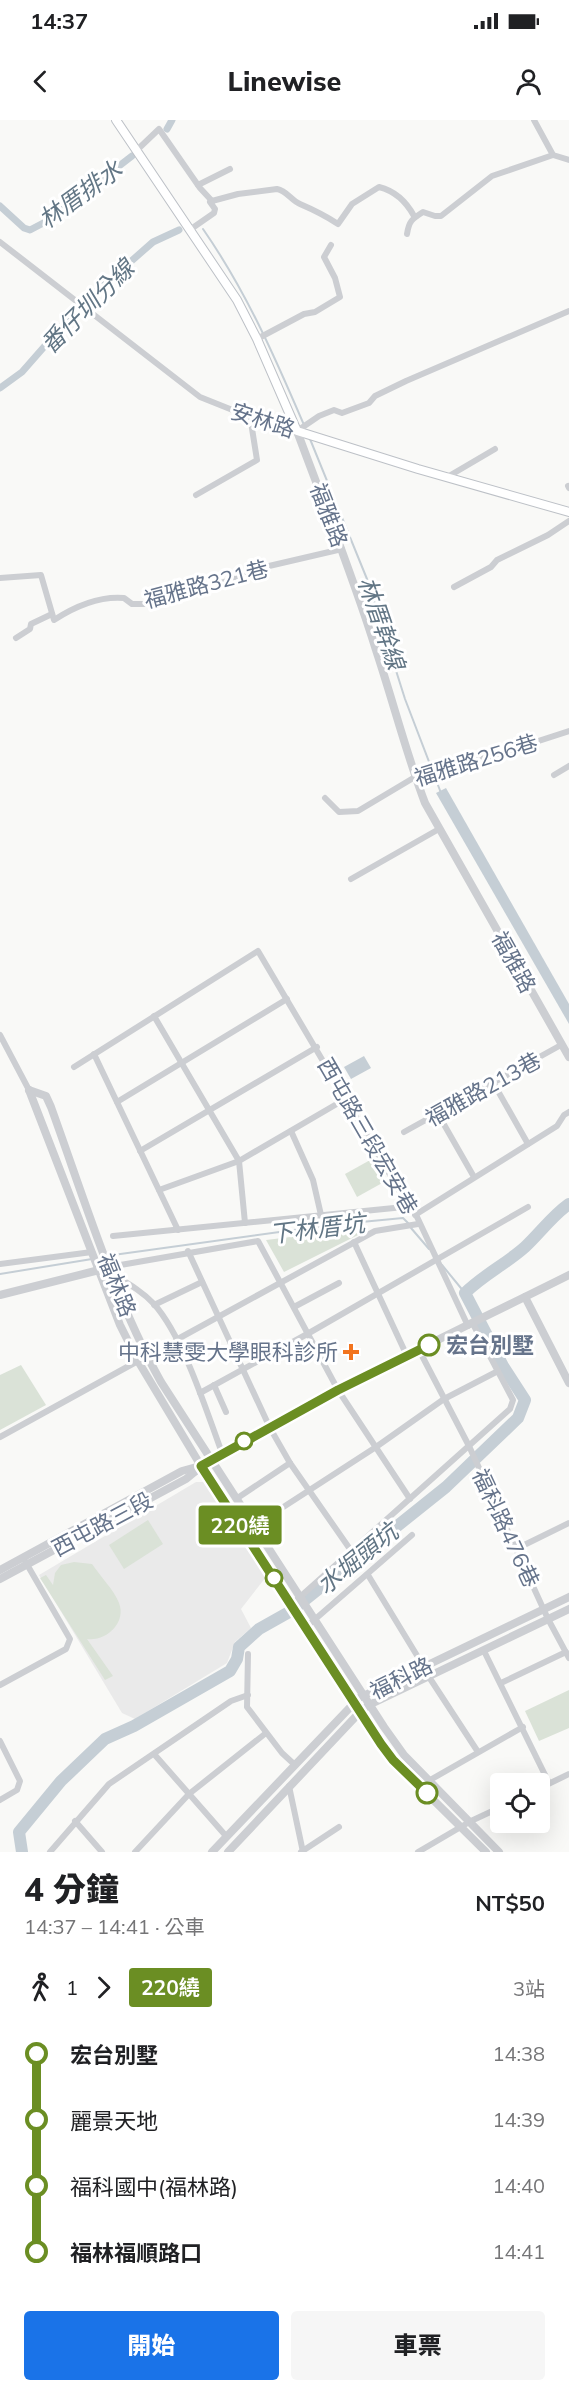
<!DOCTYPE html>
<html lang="zh-TW">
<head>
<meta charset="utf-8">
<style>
  :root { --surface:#fff; --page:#f6f6f6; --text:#202124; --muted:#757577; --accent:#1a73e8 }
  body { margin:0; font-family:Mulish,"Noto Sans TC",sans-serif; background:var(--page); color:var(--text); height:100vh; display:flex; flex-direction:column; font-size:22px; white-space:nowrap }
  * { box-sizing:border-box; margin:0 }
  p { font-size:20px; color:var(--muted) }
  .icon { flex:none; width:33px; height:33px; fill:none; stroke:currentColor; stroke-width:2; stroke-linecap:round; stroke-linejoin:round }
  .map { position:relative; height:1732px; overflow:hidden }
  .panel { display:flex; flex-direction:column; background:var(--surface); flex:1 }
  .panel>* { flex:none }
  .badge { padding:0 12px; border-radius:4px; font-size:21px; line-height:39px }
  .fabs { position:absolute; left:490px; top:1653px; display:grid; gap:12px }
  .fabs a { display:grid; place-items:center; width:60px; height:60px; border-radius:6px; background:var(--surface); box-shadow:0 6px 24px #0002; font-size:30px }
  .map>.badge { position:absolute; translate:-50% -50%; box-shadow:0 0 0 3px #fff }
  .legs { display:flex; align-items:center; gap:9px; height:66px; padding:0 24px; font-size:20px }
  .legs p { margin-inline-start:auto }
  .summary { display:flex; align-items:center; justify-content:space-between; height:102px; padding:0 24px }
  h1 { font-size:33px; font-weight:800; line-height:45px }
  .cta { display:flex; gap:12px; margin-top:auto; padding:12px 24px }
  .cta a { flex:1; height:69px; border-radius:6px; background:var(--accent); color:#fff; font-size:24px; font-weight:800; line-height:69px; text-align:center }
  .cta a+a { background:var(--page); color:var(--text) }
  ul { padding:0 24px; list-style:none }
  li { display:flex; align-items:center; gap:21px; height:66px; font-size:22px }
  li i { display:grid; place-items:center; width:9px; height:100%; margin:0 8px; background:currentColor }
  li i::after { content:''; width:15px; height:15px; margin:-8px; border:4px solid; border-radius:50%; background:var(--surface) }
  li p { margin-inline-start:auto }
  li:first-child i { background:linear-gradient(#0000 50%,currentColor 0) }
  li:last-child i { background:linear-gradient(currentColor 50%,#0000 0) }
  .status { display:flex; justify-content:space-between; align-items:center; height:42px; padding:0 30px; background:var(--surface); direction:ltr }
  .status svg { height:16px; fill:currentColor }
  header { display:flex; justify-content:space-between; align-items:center; height:78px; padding:0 24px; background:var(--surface); font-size:27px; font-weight:800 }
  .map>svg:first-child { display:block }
  .built { fill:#eaeaea }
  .green { fill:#dae2d7 }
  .water { fill:#c5ced5 }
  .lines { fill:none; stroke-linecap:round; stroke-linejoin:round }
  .stream { stroke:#c5ced5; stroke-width:2 }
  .canal { stroke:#c5ced5; stroke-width:7 }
  .river { stroke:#c5ced5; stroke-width:12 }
  .secondary-casing { stroke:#bdc1c7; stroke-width:10 }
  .minor { stroke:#ccced2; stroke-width:6 }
  .tertiary { stroke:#ccced2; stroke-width:8 }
  .secondary { stroke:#fff; stroke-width:8 }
  .line-1-casing { stroke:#fff; stroke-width:14 }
  .line-1 { stroke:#6b8e23; stroke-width:9 }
  .stop-1-dot { fill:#fff; stroke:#6b8e23; stroke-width:3 }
  .poi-dot { fill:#f2741e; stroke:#fff; stroke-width:2 }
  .labels { text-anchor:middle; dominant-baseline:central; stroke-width:6; stroke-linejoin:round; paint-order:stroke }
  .street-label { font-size:22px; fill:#66748b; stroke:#fff }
  .stop-label { font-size:22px; font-weight:bold; fill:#66748b; stroke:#fff; text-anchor:start }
  .poi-label { font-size:22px; fill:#66748b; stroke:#fff; text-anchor:end }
  .water-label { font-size:24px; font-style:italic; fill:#627685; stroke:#fff }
</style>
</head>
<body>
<div class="status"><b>14:37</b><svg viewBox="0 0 49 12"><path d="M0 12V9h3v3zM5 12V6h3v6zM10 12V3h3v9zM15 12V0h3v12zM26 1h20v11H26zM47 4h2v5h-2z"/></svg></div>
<header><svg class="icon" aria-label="back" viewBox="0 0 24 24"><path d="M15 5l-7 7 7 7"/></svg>Linewise<svg class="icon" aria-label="person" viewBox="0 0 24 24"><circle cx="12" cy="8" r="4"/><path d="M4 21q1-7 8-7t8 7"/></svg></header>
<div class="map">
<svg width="569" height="1732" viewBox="0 0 569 1732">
  <rect width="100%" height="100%" fill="#f9f9f7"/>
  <path class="built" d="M 196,1362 L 206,1362 L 266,1457 L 241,1489 L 251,1508 L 235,1522 L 227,1543 L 135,1599 L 122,1593 L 39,1455 Z"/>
  <g class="green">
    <path d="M 372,1039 L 384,1062 L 357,1077 L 345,1054 Z"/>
    <path d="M 356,1109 L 362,1113 L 284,1152 L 266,1120 Z"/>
    <path d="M 21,1245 L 46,1285 L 0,1310 L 0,1255 Z"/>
    <path d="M 148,1400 L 163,1424 L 124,1449 L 109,1425 Z"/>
    <path d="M 74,1442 L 92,1444 C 100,1456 114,1470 119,1483 C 127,1503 105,1522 87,1519 L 113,1556 L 105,1560 L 40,1458 L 46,1455 L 53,1465 L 55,1453 L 61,1445 Z"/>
    <path d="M 569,1570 L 569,1608 L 539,1621 L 525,1591 Z"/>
  </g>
  <g class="water">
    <path d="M 446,668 L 569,884 L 569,904 L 436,673 Z"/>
    <path d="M 364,936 L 371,948 L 351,959 L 344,947 Z"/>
  </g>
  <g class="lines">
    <g class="stream">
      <path d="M 203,109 C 246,171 274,235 304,305"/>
      <path d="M 310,319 L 367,459 L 405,579 L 441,673"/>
      <path d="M 411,1108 L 429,1129"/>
      <path d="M 106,1136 L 330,1105 L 403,1098 L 408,1103"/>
      <path d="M 442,1145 L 465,1173"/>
      <path d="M 0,1154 L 92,1139"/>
    </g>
    <g class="canal">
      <path d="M 167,9 L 172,0"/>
      <path d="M 0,86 L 24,108 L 30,110 L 49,100 L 132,36"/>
      <path d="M 0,268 L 22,252 L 79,187 L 153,122 L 179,110"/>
    </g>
    <path class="river" d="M 22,1732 L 19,1712 L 61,1661 L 105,1619 L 134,1606 L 230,1551 L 237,1539 L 239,1527 L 259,1509 L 291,1491 L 446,1367 L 518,1298 L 525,1280 L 503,1246 L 465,1173 C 483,1155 506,1144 525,1127 C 540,1113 552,1096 569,1084"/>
    <g class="secondary-casing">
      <path id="secondary" d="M 116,0 L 237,180 L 257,219 L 297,311 L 418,349 L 569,392"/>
    </g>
    <g class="minor">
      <path d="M 534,0 L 553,35 L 569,40"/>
      <path d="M 136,31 L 159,9 L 200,68 L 212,81"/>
      <path d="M 198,65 L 230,49"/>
      <path d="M 191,109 L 214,93 L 215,89 L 210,82 L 212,81 L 238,74 L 277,69 C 287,71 291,80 300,84 C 314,90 326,96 338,104 L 352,84 L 379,67 C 395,71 407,83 414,96"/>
      <path d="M 407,114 C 409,101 412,99 423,92 L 435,96 L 441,96 L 492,56 L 553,35"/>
      <path d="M 0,122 L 200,277 L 240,293 L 297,311 L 319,296 L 334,290 L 342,293 L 369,283 L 375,276 L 406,261 L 569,191"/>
      <path d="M 257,219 L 304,194 L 315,192 L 340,177 L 335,158 L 324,137 L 331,125"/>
      <path d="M 449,356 L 495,329"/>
      <path d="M 568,366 L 569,368"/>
      <path d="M 196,375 L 257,340 L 250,296"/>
      <path d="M 0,458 L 41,455 L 54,500 C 74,487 100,476 124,478 L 132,484 L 149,484 L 258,452 L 269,446 L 342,429"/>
      <path d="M 454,467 L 491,447 L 497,440 L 548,415 L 569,401"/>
      <path d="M 16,518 L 30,509 L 31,504 L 52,494"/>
      <path d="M 554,655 L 569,646"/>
      <path d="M 325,678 L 339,692 L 358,691 L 415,657 L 489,637 L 569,611"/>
      <path d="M 351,759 L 439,709"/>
      <path d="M 154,896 L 239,1041 L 245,1103"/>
      <path d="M 0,915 L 29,970"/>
      <path d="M 94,934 L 178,1110"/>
      <path d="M 74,947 L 258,831 L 405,1080 L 411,1084 L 468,1206"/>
      <path d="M 494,964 L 528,1024"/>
      <path d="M 117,982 L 287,879"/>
      <path d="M 438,994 L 474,1057"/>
      <path d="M 291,1011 L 313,1060 L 321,1095"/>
      <path d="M 404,1012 L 561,925"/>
      <path d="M 140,1031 L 317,927"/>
      <path d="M 159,1070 L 239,1041 L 347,978"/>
      <path d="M 415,1095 L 557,1006 L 564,995 L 569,992"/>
      <path d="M 113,1116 L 404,1087 L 411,1084"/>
      <path d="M 354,1122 L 407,1236"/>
      <path d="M 188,1131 L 270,1308 L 290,1343 L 352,1432"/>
      <path d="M 0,1144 L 92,1132"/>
      <path d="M 109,1147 L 258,1121 L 338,1270 L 410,1379"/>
      <path d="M 112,1154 C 127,1163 142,1171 154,1184 C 184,1218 206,1290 222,1333"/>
      <path d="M 154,1185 L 202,1162"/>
      <path d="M 294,1187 L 339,1163"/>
      <path d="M 176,1220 L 375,1111 L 418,1104"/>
      <path d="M 419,1230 L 469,1326 L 548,1499 L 569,1538"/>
      <path d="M 214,1265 L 226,1292"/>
      <path d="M 200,1273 L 309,1213 L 528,1087"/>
      <path d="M 0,1317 L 147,1236"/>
      <path d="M 236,1379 L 290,1343"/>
      <path d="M 254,1406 L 376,1327 L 444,1279 L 498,1251"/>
      <path d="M 516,1429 L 569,1403"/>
      <path d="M 368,1455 L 424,1547"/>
      <path d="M 291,1485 L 510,1289 L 513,1280 L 473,1204"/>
      <path d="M 305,1508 L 412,1415"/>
      <path d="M 484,1531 L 549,1663"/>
      <path d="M 248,1534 L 247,1587 L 282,1633 L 295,1645"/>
      <path d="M 429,1557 L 478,1632"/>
      <path d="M 501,1563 L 566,1532"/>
      <path d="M 0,1565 L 66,1529 L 70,1519 L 25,1441"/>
      <path d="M 0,1621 L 20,1661 L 17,1670 L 0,1680"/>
      <path d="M 154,1634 L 226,1716"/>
      <path d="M 430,1660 L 523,1607"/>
      <path d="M 289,1666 L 303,1732"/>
      <path d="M 540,1668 L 569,1654"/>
      <path d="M 75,1701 L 102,1732"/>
      <path d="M 50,1732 L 109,1664 L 231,1581 L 248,1575"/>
      <path d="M 135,1732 L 189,1674 L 266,1613"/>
      <path d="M 301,1732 L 339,1707"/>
      <path d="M 418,1732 L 471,1701 L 501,1687"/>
    </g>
    <g class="tertiary">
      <path d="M 297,311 C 324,384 353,456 376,530 C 393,581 406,633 425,683 L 569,937"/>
      <path d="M 29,970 L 46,976 L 51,987 C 84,1078 114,1178 161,1262 L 384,1607 L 404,1635 L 499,1732"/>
      <path d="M 29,970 L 120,1205 L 138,1241 L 201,1346 L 381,1624 L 393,1640 L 486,1732"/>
      <path d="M 0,1175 L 103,1149"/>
      <path d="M 525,1177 L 569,1263"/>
      <path d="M 0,1450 L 182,1351 L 200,1346"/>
      <path d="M 0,1459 L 186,1359 C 216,1333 253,1317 287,1298 C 379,1247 475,1202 569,1155"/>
      <path d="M 212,1732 L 359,1578 L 569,1477"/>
      <path d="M 228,1732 L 360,1592 L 369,1585 L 569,1489"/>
    </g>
    <use href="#secondary" class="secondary"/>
  </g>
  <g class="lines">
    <g class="line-1-casing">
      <path id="line-1" d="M 427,1673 L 393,1640 L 381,1624 L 201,1346 L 338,1270 L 429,1225"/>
    </g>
    <use href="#line-1" class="line-1"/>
  </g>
  <g class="stop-1-dot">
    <circle cx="429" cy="1225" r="10"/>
    <circle cx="244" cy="1321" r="8"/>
    <circle cx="274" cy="1458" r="8"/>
    <circle cx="427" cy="1673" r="10"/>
  </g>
  <path class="poi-dot" d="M348 1223h6v6h6v6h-6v6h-6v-6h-6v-6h6z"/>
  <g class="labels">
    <g class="street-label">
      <text transform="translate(263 300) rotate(18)">安林路</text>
      <text transform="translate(329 395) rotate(69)">福雅路</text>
      <text transform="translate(206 464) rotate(-15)">福雅路321巷</text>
      <text transform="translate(476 640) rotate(-17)">福雅路256巷</text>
      <text transform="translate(514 842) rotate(61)">福雅路</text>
      <text transform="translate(483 969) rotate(-29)">福雅路213巷</text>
      <text transform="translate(368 1016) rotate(60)">西屯路三段宏安巷</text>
      <text transform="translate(117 1165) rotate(68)">福林路</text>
      <text transform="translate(102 1404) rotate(-28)">西屯路三段</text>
      <text transform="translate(506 1408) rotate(65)">福科路476巷</text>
      <text transform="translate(401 1558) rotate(-26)">福科路</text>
    </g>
    <g class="stop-label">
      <text x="446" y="1225">宏台別墅</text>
    </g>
    <g class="poi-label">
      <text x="338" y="1232">中科慧雯大學眼科診所</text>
    </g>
    <g class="water-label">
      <text transform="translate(80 74) rotate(-36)">林厝排水</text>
      <text transform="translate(87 186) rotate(-45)">番仔圳分線</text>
      <text transform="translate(382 503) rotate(71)">林厝幹線</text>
      <text transform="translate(317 1108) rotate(-7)">下林厝坑</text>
      <text transform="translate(357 1438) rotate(-39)">水堀頭坑</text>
    </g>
  </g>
</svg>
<div class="fabs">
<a><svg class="icon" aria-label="locate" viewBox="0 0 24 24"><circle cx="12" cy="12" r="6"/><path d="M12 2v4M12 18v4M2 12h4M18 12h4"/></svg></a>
</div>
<b class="badge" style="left:240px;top:1405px;background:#6b8e23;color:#fff">220繞</b>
</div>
<section class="panel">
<div class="summary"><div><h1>4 分鐘</h1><p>14:37 – 14:41 · 公車</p></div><b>NT$50</b></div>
<div class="legs"><svg class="icon" aria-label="walk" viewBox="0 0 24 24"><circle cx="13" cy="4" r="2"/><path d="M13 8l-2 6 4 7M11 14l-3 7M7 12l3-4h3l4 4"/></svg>1<svg class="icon" aria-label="forward" viewBox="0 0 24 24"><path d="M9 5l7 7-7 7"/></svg><b class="badge" style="background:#6b8e23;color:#fff">220繞</b><p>3站</p></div>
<ul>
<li><i style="color:#6b8e23"></i><b>宏台別墅</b><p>14:38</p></li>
<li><i style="color:#6b8e23"></i><span>麗景天地</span><p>14:39</p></li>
<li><i style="color:#6b8e23"></i><span>福科國中(福林路)</span><p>14:40</p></li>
<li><i style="color:#6b8e23"></i><b>福林福順路口</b><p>14:41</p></li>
</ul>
<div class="cta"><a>開始</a><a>車票</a></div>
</section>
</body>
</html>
